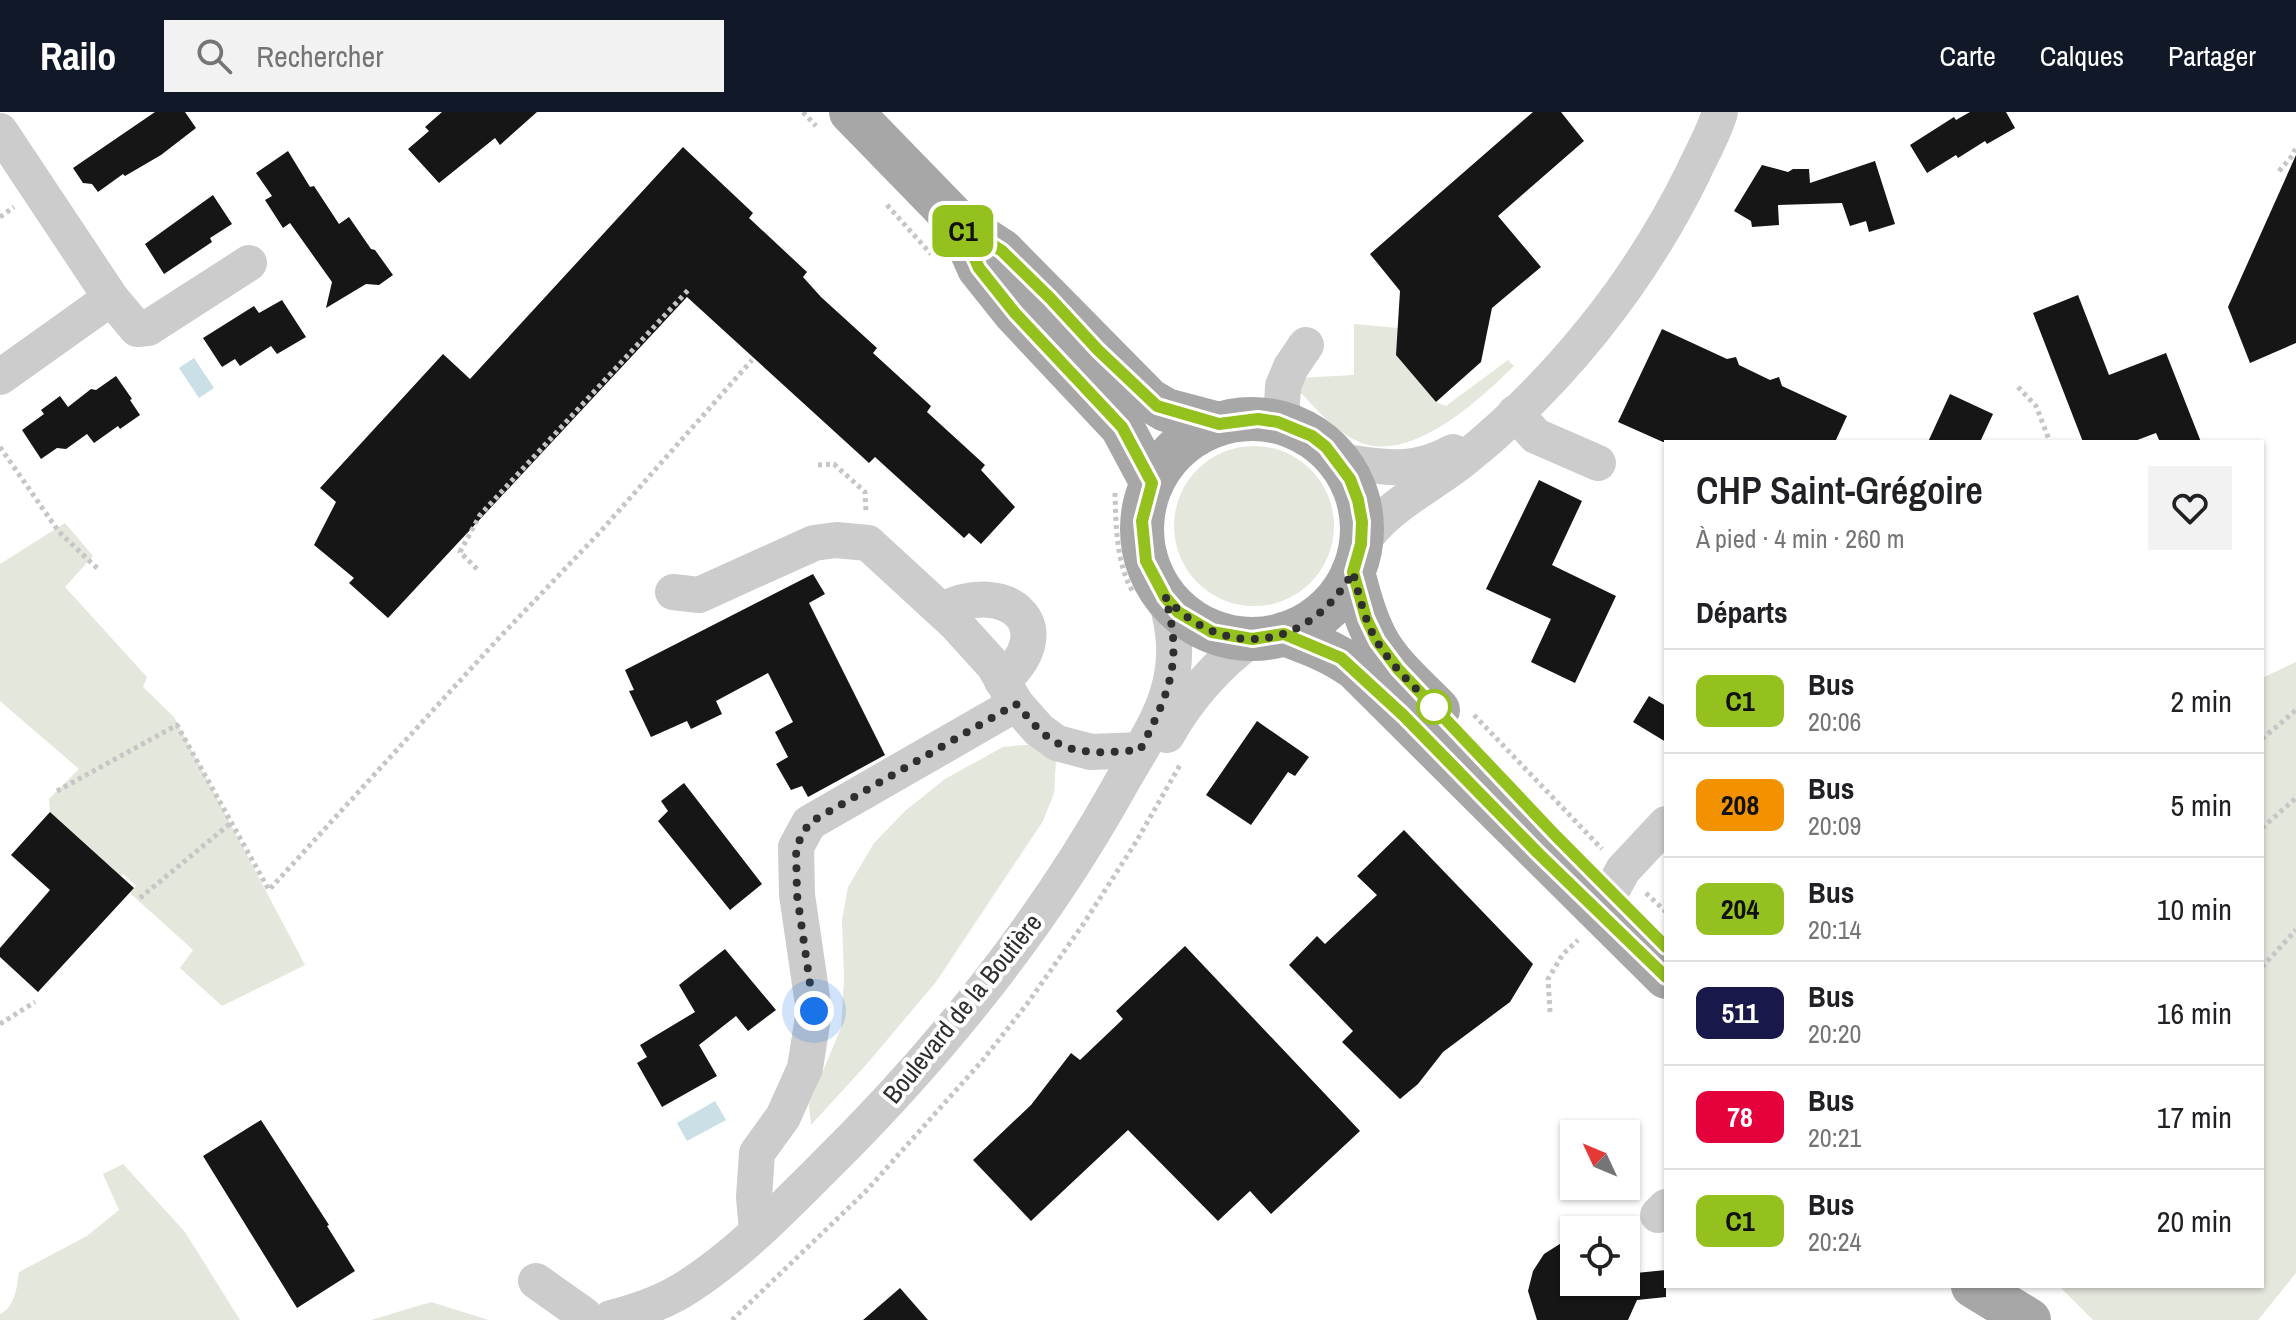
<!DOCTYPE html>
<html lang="fr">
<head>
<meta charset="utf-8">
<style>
  :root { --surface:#fff; --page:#f2f2f2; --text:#202124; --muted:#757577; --line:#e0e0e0; --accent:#111827 }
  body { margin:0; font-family:"Archivo Narrow",sans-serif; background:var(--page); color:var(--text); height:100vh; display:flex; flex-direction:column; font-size:30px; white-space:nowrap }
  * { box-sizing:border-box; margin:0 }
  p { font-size:26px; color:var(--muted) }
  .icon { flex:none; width:44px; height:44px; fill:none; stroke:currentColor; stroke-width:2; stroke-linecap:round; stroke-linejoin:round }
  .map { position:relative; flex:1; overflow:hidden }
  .drawer { position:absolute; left:1664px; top:328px; width:600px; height:848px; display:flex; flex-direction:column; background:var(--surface); border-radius:0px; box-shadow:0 2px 6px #0004 }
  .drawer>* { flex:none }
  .badge { padding:0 16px; border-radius:12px; font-size:28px; line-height:52px }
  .needle { width:52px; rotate:314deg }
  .controls { position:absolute; left:1560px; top:1008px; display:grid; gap:16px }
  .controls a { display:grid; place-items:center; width:80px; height:80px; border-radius:0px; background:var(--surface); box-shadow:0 2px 6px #0004; font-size:40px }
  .you { position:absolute; width:40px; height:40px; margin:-20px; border:6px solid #fff; border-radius:50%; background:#1a73e8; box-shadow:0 0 0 12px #1a73e833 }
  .map>.badge { position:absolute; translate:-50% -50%; box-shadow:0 0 0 4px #fff }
  h2 { padding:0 32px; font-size:30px; line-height:72px }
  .round { display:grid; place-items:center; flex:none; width:84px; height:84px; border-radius:0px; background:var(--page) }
  .summary { display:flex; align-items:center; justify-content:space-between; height:136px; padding:0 32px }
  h1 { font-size:38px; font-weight:600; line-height:60px }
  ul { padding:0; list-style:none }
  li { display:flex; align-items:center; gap:24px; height:104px; padding:0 32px; border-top:2px solid var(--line) }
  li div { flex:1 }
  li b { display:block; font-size:30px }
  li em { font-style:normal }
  li .badge { min-width:88px; font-weight:700; text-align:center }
  header { display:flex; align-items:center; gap:48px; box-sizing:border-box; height:112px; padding:0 40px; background:var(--accent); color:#fff }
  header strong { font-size:38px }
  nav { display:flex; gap:44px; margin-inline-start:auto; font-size:28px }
  .search { width:560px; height:72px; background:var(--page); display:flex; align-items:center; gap:20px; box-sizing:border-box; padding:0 28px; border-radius:0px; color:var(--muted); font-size:30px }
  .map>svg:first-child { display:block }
  .green { fill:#e4e7dc }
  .water { fill:#cae0e6 }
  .building { fill:#161616 }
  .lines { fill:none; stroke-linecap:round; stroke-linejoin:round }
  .path { stroke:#c6c6c6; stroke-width:5; stroke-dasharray:4 4; stroke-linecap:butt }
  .minor { stroke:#ccc; stroke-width:36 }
  .major { stroke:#a7a7a7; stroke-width:44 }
  .line-casing { stroke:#fff; stroke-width:18 }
  .line { stroke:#95c11e; stroke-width:12 }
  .walk { stroke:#2f2f2f; stroke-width:8; stroke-dasharray:0 14.4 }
  .stop-dot { fill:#fff; stroke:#95c11e; stroke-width:4 }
  .labels { text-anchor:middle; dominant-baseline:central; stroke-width:8; stroke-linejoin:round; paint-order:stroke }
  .street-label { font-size:26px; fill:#2f2f2f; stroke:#fff }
</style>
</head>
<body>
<header>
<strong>Railo</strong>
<div class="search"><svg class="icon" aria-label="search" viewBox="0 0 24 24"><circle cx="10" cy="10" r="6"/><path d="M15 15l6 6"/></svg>Rechercher</div>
<nav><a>Carte</a><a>Calques</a><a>Partager</a></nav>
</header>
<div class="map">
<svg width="2296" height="1208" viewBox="0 0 2296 1208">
  <rect width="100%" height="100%" fill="#fff"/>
  <g class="green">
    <path d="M 1354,212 L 1398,216 L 1436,290 L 1446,294 L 1508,248 L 1514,254 C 1480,287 1412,352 1359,330 C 1336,320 1319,300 1302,282 L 1297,282 L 1297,266 L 1354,263 Z"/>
    <circle cx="1254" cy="414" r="80"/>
    <path d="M 65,411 L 93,444 L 65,475 L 147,565 L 143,575 L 174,605 L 305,853 L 222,894 L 180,856 L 193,838 L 130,781 L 136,774 L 123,762 L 121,764 L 50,700 L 49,687 L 79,657 L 0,589 L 0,452 Z"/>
    <path d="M 2296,550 L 2296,1161 L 2258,1208 L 2093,1208 L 2059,1174 L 2262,1174 L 2262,566 Z"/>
    <path d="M 1034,632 L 1056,648 L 1054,681 L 1043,709 L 936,870 L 865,954 L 811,1013 L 809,992 L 841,916 L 844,867 L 842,808 L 848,775 L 874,731 L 905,699 L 945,667 L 1003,635 Z"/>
    <path d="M 123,1052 L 185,1120 L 240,1208 L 0,1208 L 0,1202 C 15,1195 17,1176 19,1160 L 87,1124 L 119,1098 L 103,1062 Z"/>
    <path d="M 431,1190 L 489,1208 L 371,1208 Z"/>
  </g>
  <g class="water">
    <path d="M 194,246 L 214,276 L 199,286 L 179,256 Z"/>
    <path d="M 715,989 L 726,1008 L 687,1029 L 677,1011 Z"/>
  </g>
  <g class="building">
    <path d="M 155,0 L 185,0 L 196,16 L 161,43 L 125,64 L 123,62 L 98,80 L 92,72 L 83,71 L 73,56 Z"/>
    <path d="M 442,0 L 537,0 L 500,33 L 495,26 L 439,71 L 408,37 L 429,19 L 425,15 Z"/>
    <path d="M 1533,0 L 1561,0 L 1584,29 L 1498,104 L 1541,155 L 1492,196 L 1481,250 L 1436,290 L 1396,243 L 1400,179 L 1370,142 Z"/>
    <path d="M 1970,0 L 2006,0 L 2015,16 L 1987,32 L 1985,29 L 1958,46 L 1956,43 L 1927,61 L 1910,33 L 1954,5 L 1956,8 Z"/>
    <path d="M 683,35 L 753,101 L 749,106 L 807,160 L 803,165 L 821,185 L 877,236 L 873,241 L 931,294 L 927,300 L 985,353 L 981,358 L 1015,395 L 981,432 L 969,421 L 964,426 L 875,345 L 869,351 L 687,185 L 388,506 L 349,471 L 354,466 L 314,433 L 336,390 L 320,376 L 443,242 L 470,267 Z"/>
    <path d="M 288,39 L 310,75 L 314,74 L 339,112 L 349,105 L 371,137 L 375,138 L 393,163 L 379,173 L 366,172 L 326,196 L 332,170 L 290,111 L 283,116 L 265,88 L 272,84 L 256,61 Z"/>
    <path d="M 2296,43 L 2296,231 L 2250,251 L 2228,195 Z"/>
    <path d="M 1875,49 L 1895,112 L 1869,120 L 1866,109 L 1850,114 L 1842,91 L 1778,93 L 1779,113 L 1752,115 L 1751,109 L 1734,99 L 1762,53 L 1788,60 L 1793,57 L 1809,57 L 1810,71 Z"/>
    <path d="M 213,83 L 232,112 L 210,126 L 212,130 L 164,162 L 145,132 Z"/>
    <path d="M 2078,183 L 2109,263 L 2166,241 L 2201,330 L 2160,330 L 2156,321 L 2132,330 L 2083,330 L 2033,201 Z"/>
    <path d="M 282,188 L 306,225 L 277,242 L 271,234 L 240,254 L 235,247 L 222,255 L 203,226 L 254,194 L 259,201 Z"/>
    <path d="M 1662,217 L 1727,247 L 1736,245 L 1739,253 L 1770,268 L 1779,265 L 1782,274 L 1847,304 L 1835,330 L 1663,330 L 1618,310 Z"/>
    <path d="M 116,264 L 132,287 L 130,288 L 140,303 L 120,317 L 118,314 L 94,331 L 87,322 L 66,337 L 57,336 L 41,347 L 22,318 L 44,302 L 41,298 L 60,284 L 68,295 L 91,277 L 96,278 Z"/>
    <path d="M 1950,282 L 1993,302 L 1980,330 L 1928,330 Z"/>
    <path d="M 1539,368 L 1582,389 L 1552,453 L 1616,484 L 1575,571 L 1531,550 L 1551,507 L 1486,477 Z"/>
    <path d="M 813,462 L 825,482 L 809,491 L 885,643 L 808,685 L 802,674 L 791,678 L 776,652 L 788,645 L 775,620 L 793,610 L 768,561 L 716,589 L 722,602 L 691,617 L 687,609 L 651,625 L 629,579 L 634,578 L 625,558 Z"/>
    <path d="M 1649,584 L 1666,594 L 1666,630 L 1633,610 Z"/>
    <path d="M 1257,609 L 1309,645 L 1295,664 L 1288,660 L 1251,713 L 1206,683 Z"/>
    <path d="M 684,671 L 762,772 L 730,798 L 658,709 L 668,699 L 661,689 Z"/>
    <path d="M 50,700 L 134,776 L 38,880 L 0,845 L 0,836 L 50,778 L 11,743 Z"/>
    <path d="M 1404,718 L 1533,852 L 1510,890 L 1443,940 L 1418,972 L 1400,987 L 1342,930 L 1353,919 L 1289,853 L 1317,824 L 1325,832 L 1377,783 L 1357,764 Z"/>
    <path d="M 1185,834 L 1360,1019 L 1271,1102 L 1250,1079 L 1218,1109 L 1128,1018 L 1031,1109 L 973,1048 L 1031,993 L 1071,941 L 1080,948 L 1123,907 L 1116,899 Z"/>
    <path d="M 725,837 L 776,898 L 748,919 L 736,904 L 699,933 L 717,964 L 662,995 L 637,951 L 647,945 L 640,933 L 695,900 L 679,873 Z"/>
    <path d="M 261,1008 L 329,1113 L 327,1114 L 355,1159 L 297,1196 L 203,1044 Z"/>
    <path d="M 1574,1123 L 1574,1170 L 1626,1170 L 1626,1162 L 1666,1158 L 1666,1185 L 1637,1188 L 1628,1208 L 1537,1208 L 1528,1179 L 1533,1159 L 1544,1142 Z"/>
    <path d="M 900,1176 L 928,1208 L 863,1208 Z"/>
  </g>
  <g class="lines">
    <g class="path">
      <path d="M 803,0 L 816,14"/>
      <path d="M 2279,59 L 2293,43 L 2296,35"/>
      <path d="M 887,93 L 931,142"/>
      <path d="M 0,105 L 14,95"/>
      <path d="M 2018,275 L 2036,294 L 2050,330"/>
      <path d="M 1313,304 L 1330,318"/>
      <path d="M 0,335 L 59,420 L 98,457"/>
      <path d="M 818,353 L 834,352 L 865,380 L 866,401"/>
      <path d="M 1115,381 C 1116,414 1116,451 1133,480"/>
      <path d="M 477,457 L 460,440 L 480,403 L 690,176"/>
      <path d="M 1474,603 L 1602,737"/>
      <path d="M 2262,627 L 2296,598"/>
      <path d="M 57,679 L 177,613 L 269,778 L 498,527 L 601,419 L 752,248"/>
      <path d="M 2262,716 L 2296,686"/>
      <path d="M 1646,781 L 1666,800"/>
      <path d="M 140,786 L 232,710"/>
      <path d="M 2262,855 L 2296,818"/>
      <path d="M 1550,900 L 1548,867 L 1563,842 L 1578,828"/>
      <path d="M 0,912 L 35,890"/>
      <path d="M 732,1208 L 866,1079 L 982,949 L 1027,892 L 1084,811 L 1136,730 L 1180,653"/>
    </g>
    <g class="minor">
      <path d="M 0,19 L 111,186 L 137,217 L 148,216 L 249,151"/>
      <path d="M 0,265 L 111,186"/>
      <path d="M 1515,301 L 1536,324 L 1598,351"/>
      <path d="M 1281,311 L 1283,274 L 1291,255 L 1306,233"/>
      <path d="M 1338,349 C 1382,355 1412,363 1453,340"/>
      <path d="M 1361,432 C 1386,394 1429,375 1463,348 C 1559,271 1639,171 1693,61 C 1702,41 1714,21 1720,0"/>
      <path d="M 673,480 L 699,483 L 814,431 L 836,428 L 868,431 L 955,511 L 994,554 L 1016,592 L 1039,618 L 1057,631 L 1091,640 L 1140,638"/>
      <path d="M 942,498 C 1008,465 1063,516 1002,569"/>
      <path d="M 1167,623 C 1187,587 1217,552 1252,527"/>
      <path d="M 1611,780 L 1623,758 L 1666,712"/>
      <path d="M 1658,1103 L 1666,1095"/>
      <path d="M 757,1120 L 754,1085 L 757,1041 L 783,1005 L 805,956 L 814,899 L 797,783 L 796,735 L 809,711 L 1016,592"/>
      <path d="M 536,1169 L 584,1203"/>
      <path d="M 611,1206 C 639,1199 665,1190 689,1174 C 738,1142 780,1099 821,1058 C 936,945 1039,818 1118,677 C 1135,646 1158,614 1168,580 C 1178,547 1175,517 1165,485"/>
    </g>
    <g class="major">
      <path d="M 851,0 L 959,111 L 1002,139 L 1149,288 L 1166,298 L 1219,312"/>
      <path d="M 963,120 L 979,156 L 1015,201 L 1122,315 L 1152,371"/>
      <circle cx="1252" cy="417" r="110"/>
      <path d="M 1353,460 C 1359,483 1365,506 1376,527 C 1390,554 1417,576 1438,598"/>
      <path d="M 1284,522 C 1309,531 1333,540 1355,556 L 1666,865"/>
      <path d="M 1973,1174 L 2029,1208"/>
    </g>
  </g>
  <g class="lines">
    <g class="line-casing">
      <path id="line" d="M 1666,835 L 1556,724 L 1398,557 L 1377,529 L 1366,506 L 1353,460 L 1361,432 L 1362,410 L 1358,388 L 1350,367 L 1326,335 L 1312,324 L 1278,310 L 1258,307 L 1219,312 L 1157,294 L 1098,238 L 1050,186 L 1002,139 L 959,111 L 979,156 L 1015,201 L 1122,315 L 1152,371 L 1142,409 L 1146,449 L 1165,485 L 1178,500 L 1212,520 L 1252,527 L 1284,522 L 1341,546 L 1403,603 L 1538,741 L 1666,865"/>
    </g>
    <use href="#line" class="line"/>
    <path class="walk" d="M 814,899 L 797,783 L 796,735 L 809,711 L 1016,592 C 1028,605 1041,623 1057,631 C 1082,644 1114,640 1140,638 C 1169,582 1184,548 1165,485 C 1226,551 1309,537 1353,460 C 1359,483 1364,506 1375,526 C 1391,555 1419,579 1442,603 L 1434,595"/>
  </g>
  <circle class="stop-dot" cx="1434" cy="595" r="16"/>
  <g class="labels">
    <g class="street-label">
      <text transform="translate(962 896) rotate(-51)">Boulevard de la Boutière</text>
    </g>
  </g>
</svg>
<div class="controls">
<a><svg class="needle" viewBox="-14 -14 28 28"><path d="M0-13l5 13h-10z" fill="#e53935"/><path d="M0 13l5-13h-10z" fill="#757577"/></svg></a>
<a><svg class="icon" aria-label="locate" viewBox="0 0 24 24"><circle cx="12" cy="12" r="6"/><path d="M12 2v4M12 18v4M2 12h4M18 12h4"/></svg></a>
</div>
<div class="you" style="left:814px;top:899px"></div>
<b class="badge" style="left:963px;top:119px;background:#95c11e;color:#111">C1</b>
<section class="drawer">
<div class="summary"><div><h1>CHP Saint-Grégoire</h1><p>À pied · 4 min · 260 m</p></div><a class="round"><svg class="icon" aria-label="heart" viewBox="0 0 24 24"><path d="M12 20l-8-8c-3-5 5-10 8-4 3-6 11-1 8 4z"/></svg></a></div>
<h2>Départs</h2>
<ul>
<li><span class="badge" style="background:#95c11e;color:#111">C1</span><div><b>Bus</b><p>20:06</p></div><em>2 min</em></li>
<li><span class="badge" style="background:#f39200;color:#111">208</span><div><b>Bus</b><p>20:09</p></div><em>5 min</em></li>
<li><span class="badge" style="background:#94c11f;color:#111">204</span><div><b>Bus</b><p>20:14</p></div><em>10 min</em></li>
<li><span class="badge" style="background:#18194a;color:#fff">511</span><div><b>Bus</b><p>20:20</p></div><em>16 min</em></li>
<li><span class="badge" style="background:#e4003a;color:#fff">78</span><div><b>Bus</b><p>20:21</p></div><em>17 min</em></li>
<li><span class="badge" style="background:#95c11e;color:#111">C1</span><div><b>Bus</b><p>20:24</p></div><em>20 min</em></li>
</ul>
</section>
</div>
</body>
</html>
